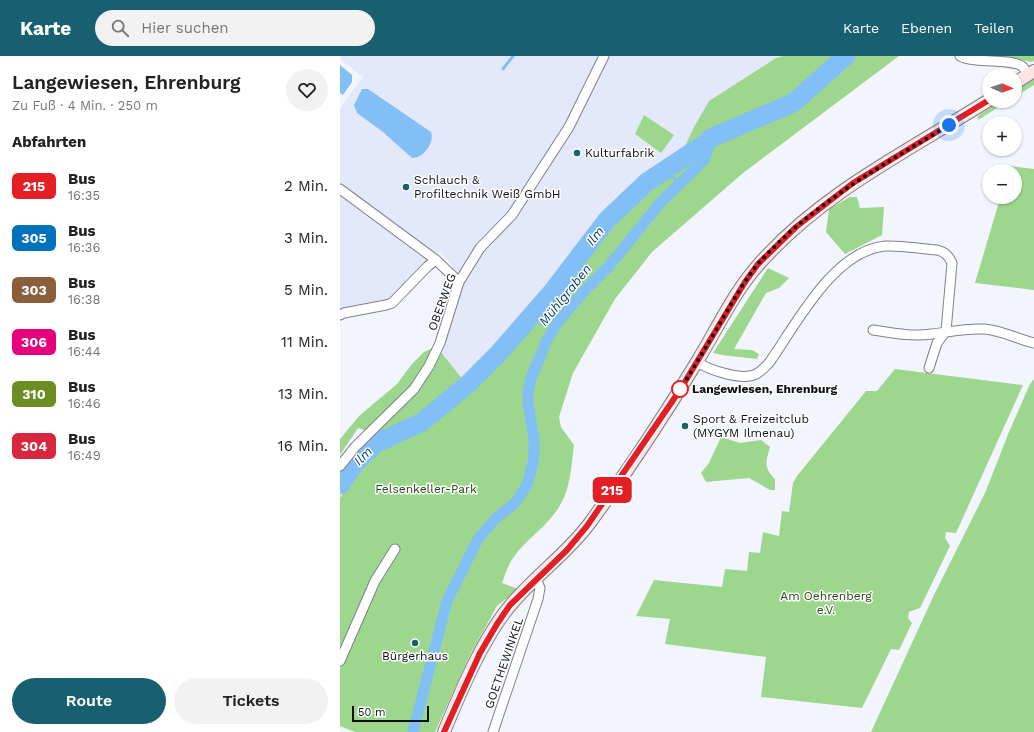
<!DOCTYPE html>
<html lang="de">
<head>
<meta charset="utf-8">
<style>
  :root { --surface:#fff; --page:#f2f2f2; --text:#222; --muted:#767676; --accent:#185f70 }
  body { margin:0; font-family:"Work Sans",sans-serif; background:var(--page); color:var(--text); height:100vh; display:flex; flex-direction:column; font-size:15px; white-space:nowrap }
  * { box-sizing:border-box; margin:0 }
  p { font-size:13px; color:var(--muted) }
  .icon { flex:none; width:22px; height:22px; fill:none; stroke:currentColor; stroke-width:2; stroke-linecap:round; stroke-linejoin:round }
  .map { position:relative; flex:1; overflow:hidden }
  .side { display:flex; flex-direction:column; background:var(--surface); width:340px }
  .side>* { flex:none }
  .badge { padding:0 8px; border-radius:6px; font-size:14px; line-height:26px }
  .needle { width:26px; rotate:92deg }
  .fabs { position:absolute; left:642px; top:12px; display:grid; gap:8px }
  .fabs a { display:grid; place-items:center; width:40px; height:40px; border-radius:50%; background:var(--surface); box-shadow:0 1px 3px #0004; font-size:20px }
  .scale { position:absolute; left:12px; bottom:10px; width:77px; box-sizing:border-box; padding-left:4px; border:2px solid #0d0f12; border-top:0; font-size:11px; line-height:14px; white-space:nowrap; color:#0d0f12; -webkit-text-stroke:3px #fff; paint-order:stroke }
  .you { position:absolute; width:20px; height:20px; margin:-10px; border:3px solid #fff; border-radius:50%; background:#1a73e8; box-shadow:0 0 0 6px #1a73e833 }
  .map>.badge { position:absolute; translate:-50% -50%; box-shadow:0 0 0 2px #fff }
  h2 { padding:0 12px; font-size:15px; line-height:36px }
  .round { display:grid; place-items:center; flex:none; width:42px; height:42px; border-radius:21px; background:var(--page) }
  .headline { display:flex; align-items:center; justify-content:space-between; height:68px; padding:0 12px }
  h1 { font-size:19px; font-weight:600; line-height:30px }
  .action { display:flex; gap:8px; margin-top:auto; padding:8px 12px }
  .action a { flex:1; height:46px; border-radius:24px; background:var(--accent); color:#fff; font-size:16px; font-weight:600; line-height:46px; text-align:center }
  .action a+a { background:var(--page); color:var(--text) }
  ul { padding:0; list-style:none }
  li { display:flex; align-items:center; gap:12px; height:52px; padding:0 12px }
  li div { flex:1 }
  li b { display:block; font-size:15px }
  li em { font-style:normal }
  li .badge { min-width:44px; font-weight:700; text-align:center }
  header { display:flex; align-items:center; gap:24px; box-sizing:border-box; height:56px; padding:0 20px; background:var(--accent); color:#fff }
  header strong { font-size:19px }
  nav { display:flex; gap:22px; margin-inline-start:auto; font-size:14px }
  .search { width:280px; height:36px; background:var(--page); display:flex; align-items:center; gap:10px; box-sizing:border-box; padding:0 14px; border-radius:22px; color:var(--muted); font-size:15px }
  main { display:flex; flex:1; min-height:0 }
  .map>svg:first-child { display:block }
  .built { fill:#e3e9fb }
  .green { fill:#9dd68d }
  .water { fill:#83bff7 }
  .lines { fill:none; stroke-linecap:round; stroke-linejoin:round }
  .stream { stroke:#83bff7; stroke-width:3 }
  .canal { stroke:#83bff7; stroke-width:11 }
  .river { stroke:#83bff7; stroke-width:19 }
  .minor-casing { stroke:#7e818b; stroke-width:11 }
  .secondary-casing { stroke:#7e818b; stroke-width:14 }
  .minor { stroke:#fff; stroke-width:9 }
  .secondary { stroke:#fee5e3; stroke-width:12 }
  .line-casing { stroke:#fff; stroke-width:9 }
  .line { stroke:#e31e24; stroke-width:6 }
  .walk { stroke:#0d0f12; stroke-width:4; stroke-dasharray:0 7.2 }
  .poi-dot { fill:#185f70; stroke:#fff; stroke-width:1.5 }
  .stop-dot { fill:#fff; stroke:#e31e24; stroke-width:2 }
  .labels { text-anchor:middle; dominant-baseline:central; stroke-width:3; stroke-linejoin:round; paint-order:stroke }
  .poi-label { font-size:12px; fill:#0d0f12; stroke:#fff; text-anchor:start }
  .street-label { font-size:12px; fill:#0d0f12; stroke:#fff }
  .stop-label { font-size:12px; font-weight:bold; fill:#0d0f12; stroke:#fff; text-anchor:start }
  .park-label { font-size:12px; fill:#204812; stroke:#fff }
  .water-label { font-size:13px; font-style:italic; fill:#06416e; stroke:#fff }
</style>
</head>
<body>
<header>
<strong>Karte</strong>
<div class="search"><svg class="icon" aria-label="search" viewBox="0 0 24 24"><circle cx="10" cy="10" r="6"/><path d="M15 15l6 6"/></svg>Hier suchen</div>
<nav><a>Karte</a><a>Ebenen</a><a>Teilen</a></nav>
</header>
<main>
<section class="side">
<div class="headline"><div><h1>Langewiesen, Ehrenburg</h1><p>Zu Fuß · 4 Min. · 250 m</p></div><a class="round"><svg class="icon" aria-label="heart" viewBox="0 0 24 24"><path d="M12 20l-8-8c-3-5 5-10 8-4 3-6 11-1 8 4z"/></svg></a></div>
<h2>Abfahrten</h2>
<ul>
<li><span class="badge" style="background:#e31e24;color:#fff">215</span><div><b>Bus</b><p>16:35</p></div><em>2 Min.</em></li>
<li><span class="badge" style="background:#0072bc;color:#fff">305</span><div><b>Bus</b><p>16:36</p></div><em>3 Min.</em></li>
<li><span class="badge" style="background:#8b5e3c;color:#fff">303</span><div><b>Bus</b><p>16:38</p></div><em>5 Min.</em></li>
<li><span class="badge" style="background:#e6007e;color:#fff">306</span><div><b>Bus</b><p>16:44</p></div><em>11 Min.</em></li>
<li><span class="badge" style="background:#6b8e23;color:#fff">310</span><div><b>Bus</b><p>16:46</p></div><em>13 Min.</em></li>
<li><span class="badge" style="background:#d7263d;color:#fff">304</span><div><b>Bus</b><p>16:49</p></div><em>16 Min.</em></li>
</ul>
<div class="action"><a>Route</a><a>Tickets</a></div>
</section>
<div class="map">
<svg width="694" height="676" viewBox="0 0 694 676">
  <rect width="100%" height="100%" fill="#f2f5fe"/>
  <path class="built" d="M 0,0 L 443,0 L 436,2 L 369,45 L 354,71 L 345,90 L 203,251 L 124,325 L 96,290 L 125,226 L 100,195 L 85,207 L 49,245 L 0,255 L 0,52 L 23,21 L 0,3 Z"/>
  <g class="green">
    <path d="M 443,0 L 559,0 L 403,117 L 312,196 L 275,243 L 233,317 L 219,361 L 221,371 L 234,389 C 231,411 231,432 219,451 C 207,471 186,483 173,502 C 168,509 165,519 162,527 L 178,533 L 157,550 L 131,597 L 95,676 L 15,676 L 0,670 L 0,442 L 38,379 L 18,372 L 0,399 L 0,383 L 19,360 L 57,328 L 72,308 L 84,296 L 96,290 L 124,325 L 203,251 L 345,90 L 354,71 L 369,45 L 436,2 Z"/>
    <path d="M 629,0 L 694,0 L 694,5 L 692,6 L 680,4 Z"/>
    <path d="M 694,22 L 694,29 L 675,41 L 675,35 Z"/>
    <path d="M 660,45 L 668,45 L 638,64 L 638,60 Z"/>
    <path d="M 304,59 L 334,79 L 321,97 L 295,78 Z"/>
    <path d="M 663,109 L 694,113 L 694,234 L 635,227 L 658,149 L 656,141 L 675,141 L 675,115 L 662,115 Z"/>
    <path d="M 510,141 L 517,141 L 520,152 L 544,151 L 542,179 L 505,198 L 486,176 L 489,153 Z"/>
    <path d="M 428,212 L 449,222 L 439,232 L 426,237 L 394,293 L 412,294 L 419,298 L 417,303 L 382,299 L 373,297 Z"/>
    <path d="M 555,313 L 683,329 L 616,477 L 606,476 L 605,482 L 610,490 L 580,552 L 569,556 L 568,562 L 572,567 L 559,594 L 551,593 L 522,652 L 421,641 L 426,601 L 325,588 L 330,563 L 296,560 L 314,524 L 382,531 L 385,513 L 407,515 L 409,496 L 420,497 L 423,476 L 439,480 L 442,455 L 449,456 L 453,427 L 457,420 L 526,335 L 537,335 Z"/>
    <path d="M 694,323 L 694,676 L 531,676 L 594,539 L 645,437 L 669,376 L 690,328 Z"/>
    <path d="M 381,381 L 400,387 L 421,384 L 430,391 C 426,406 423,411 435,423 L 435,434 L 430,434 L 409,422 L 366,426 L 361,417 L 369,407 Z"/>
  </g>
  <g class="water">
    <path d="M 0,9 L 12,19 L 12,26 L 3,39 L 0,37 Z"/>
    <path d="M 22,33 L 28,33 L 91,76 C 95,86 83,103 72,102 L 43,76 L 17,57 L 14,49 Z"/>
  </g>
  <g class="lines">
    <g class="stream">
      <path d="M 163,13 L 173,0"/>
      <path d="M 325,115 L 340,127"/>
    </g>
    <path class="canal" d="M 73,676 L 107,545 L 138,483 L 156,462 L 175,447 L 187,429 L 193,407 L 194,395 L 194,383 L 188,347 L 188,335 L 191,322 L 207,284 L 217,267 L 245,234 L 270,209 L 320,147 L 364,104 L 367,96 L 366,87"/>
    <path class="river" d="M 0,429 L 16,406 L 35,388 L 82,366 L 127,329 L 158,298 L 212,236 L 267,164 L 307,126 L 366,87 L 371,82 L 453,47 L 506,0"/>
    <g class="minor-casing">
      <g id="minor">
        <path d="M 620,0 C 634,8 674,2 683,11 C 685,13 686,17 688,19"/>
        <path d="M 0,133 L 96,204 L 119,226"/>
        <path d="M 0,259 L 4,257 L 46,249 L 52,247 L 88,210 L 96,204"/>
        <path d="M 533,274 C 553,277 572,281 592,278 C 610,276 625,272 644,273 C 661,274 677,283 694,287"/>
        <path d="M 357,306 C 369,314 400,324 414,319 C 420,317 425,311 429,307 C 456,269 493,195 545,190 C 562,189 580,193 597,194 C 605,196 608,199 612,207 L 606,275 L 597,287 L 589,312"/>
        <path d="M 0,410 L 15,391 L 74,333 L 89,310 L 100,287 L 119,226 L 140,192 L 172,159 L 229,71 L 264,0"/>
        <path d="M 0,605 L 35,525 L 55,493"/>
        <path d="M 153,676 L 198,543 L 200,532 L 196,523"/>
      </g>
    </g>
    <g class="secondary-casing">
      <g id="secondary">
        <path d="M 675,27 L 694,15"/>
        <path d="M 104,676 C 120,637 142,584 169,551 C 193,521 226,499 249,468 C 288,415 324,360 358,304 C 377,273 395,234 420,207 C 483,136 570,94 649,44"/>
      </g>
    </g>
    <use href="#minor" class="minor"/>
    <use href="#secondary" class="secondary"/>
  </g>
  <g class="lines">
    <g class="line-casing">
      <path id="line" d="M 104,676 L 140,597 L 157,568 L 170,549 L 227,494 L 247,470 L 340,334 L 405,226 L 418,208 L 456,171 L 513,127 L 649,44"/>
    </g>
    <use href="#line" class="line"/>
    <path class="walk" d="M 340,333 L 340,334 C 354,311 368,288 382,264 C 393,245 404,225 418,208 C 471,148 542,110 609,69"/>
  </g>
  <g class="poi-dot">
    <circle cx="237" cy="97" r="4"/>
    <circle cx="66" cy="131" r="4"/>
    <circle cx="345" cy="370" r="4"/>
    <circle cx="75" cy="587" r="4"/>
  </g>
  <circle class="stop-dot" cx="340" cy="333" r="8"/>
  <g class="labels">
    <g class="poi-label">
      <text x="245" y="97">Kulturfabrik</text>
      <text x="74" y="124">Schlauch &amp;<tspan x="74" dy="14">Profiltechnik Weiß GmbH</tspan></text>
      <text x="353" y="363">Sport &amp; Freizeitclub<tspan x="353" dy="14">(MYGYM Ilmenau)</tspan></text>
      <text x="75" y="600" text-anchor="middle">Bürgerhaus</text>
    </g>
    <g class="street-label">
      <text transform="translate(102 246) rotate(-70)">OBERWEG</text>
      <text transform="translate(164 607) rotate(-71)">GOETHEWINKEL</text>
    </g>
    <g class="stop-label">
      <text x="352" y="333">Langewiesen, Ehrenburg</text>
    </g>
    <g class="park-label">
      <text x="86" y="433">Felsenkeller-Park</text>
      <text x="486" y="540">Am Oehrenberg<tspan x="486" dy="14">e.V.</tspan></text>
    </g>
    <g class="water-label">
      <text transform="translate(255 180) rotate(-52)">Ilm</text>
      <text transform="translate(225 239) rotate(-51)">Mühlgraben</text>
      <text transform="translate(23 400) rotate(-46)">Ilm</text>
    </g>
  </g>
</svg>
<div class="fabs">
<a><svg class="needle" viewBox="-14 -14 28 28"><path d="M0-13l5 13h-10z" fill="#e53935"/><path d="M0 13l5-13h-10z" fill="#767676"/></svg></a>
<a>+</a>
<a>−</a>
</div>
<div class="scale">50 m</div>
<div class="you" style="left:609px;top:69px"></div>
<b class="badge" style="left:272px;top:434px;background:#e31e24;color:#fff">215</b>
</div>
</main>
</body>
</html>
